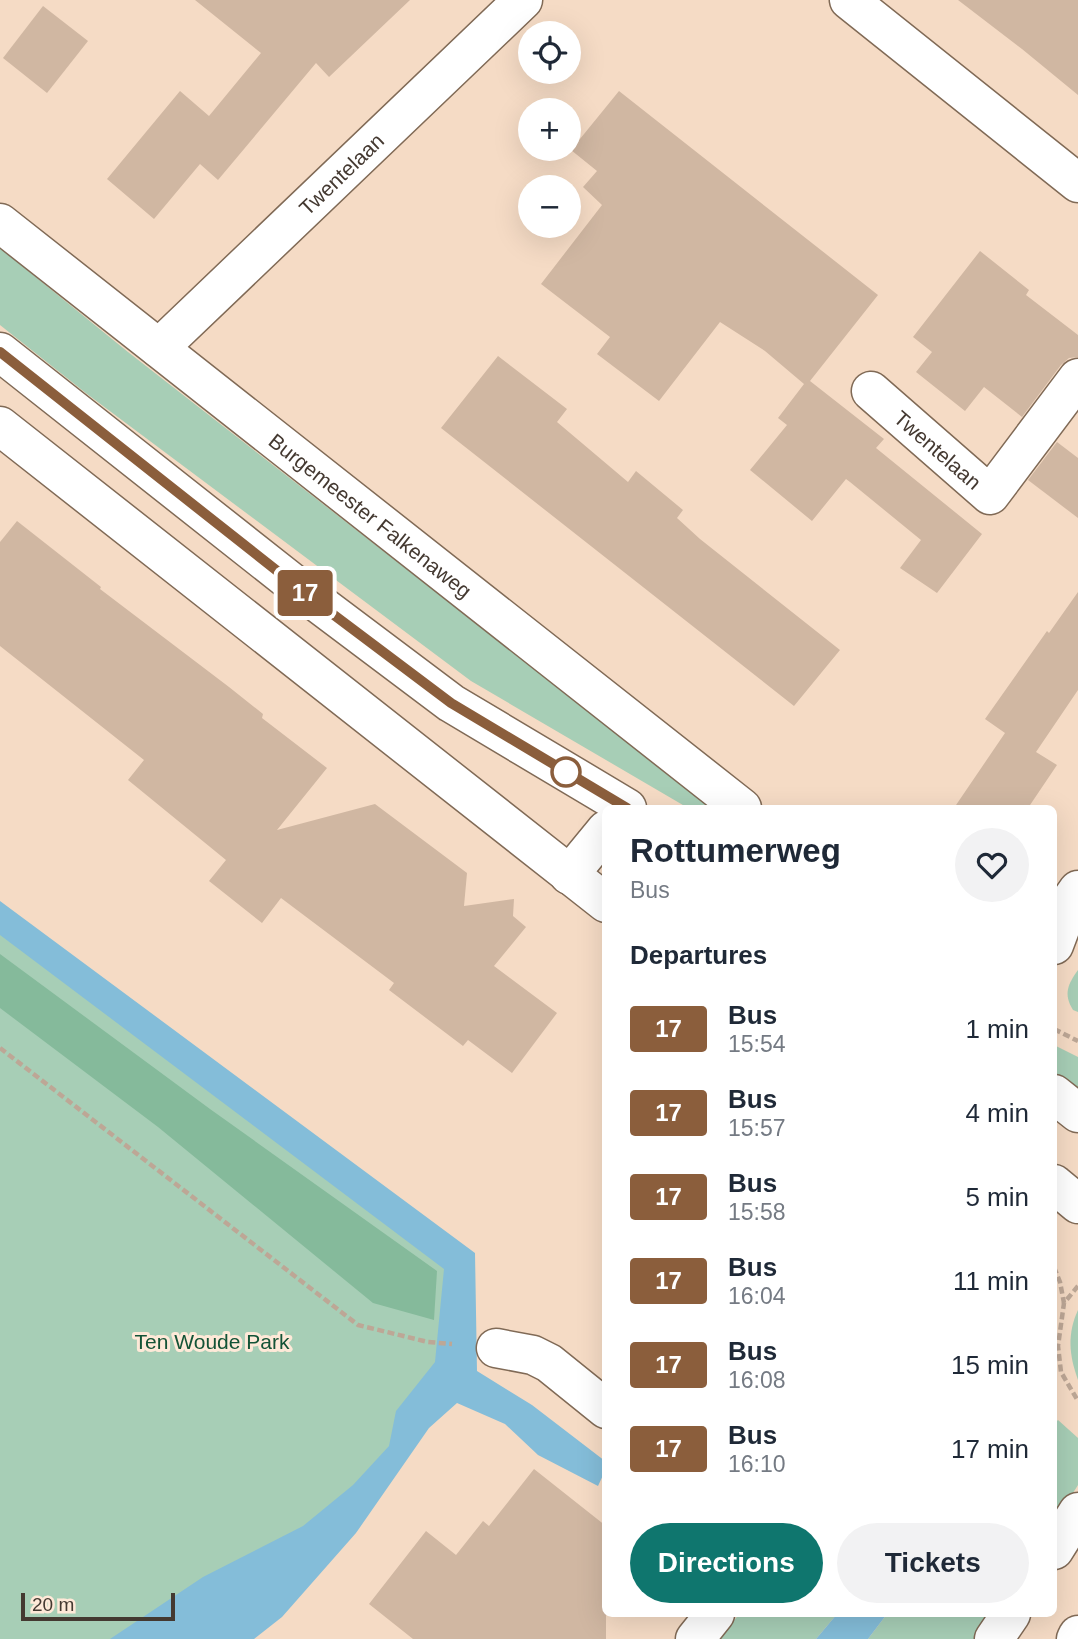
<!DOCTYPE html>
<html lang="en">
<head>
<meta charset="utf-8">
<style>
  :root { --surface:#fff; --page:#f2f2f3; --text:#1f2937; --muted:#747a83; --accent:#0f766e }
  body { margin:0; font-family:Arial,sans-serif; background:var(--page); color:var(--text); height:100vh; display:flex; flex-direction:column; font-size:26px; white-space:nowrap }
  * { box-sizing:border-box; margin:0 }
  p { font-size:23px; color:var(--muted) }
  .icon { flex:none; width:38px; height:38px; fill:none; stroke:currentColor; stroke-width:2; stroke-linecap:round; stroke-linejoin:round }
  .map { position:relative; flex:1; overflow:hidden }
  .details { position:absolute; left:602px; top:805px; width:455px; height:812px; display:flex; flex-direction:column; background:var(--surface); border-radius:10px; box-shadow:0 7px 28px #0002 }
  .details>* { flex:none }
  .badge { padding:0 14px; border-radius:5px; font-size:24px; line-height:46px }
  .controls { position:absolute; left:518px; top:21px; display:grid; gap:14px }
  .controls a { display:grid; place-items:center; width:63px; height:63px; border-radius:50%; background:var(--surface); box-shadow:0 7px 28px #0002; font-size:35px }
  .scale { position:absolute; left:21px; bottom:18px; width:154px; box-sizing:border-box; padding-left:7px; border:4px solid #443931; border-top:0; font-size:19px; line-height:24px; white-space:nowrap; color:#443931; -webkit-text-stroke:5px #fee9d8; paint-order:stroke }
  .map>.badge { position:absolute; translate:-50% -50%; box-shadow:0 0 0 4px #fff }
  h2 { padding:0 28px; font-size:26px; line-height:63px }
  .round { display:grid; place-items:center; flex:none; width:74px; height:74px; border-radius:37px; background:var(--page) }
  .head { display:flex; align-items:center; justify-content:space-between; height:119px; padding:0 28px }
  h1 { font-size:33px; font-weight:600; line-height:52px }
  .action { display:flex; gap:14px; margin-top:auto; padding:14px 28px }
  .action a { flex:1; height:80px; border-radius:42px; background:var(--accent); color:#fff; font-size:28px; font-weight:600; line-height:80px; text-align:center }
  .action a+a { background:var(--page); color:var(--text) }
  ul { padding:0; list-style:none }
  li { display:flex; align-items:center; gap:21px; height:84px; padding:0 28px }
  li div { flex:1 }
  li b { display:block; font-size:26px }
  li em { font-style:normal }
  li .badge { min-width:77px; font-weight:700; text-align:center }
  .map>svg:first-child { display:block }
  .green { fill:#a7ceb6 }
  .forest { fill:#85ba9b }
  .water { fill:#84bdd9 }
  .building { fill:#d0b7a2 }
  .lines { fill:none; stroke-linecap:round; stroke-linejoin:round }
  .minor-casing { stroke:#806a56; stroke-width:41 }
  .major-casing { stroke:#806a56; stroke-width:41 }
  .path { stroke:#bda796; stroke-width:4.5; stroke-dasharray:7 3.5; stroke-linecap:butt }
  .minor { stroke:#fff; stroke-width:38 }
  .major { stroke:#fff; stroke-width:38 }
  .line-casing { stroke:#fff; stroke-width:16 }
  .line { stroke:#8b5e3c; stroke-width:10 }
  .stop-dot { fill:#fff; stroke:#8b5e3c; stroke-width:3.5 }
  .labels { text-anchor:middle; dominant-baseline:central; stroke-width:6; stroke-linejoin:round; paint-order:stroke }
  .street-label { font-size:21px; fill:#443931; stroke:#fee9d8 }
  .park-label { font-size:21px; fill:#135336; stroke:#fee9d8 }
</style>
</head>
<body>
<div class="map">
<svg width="1078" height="1639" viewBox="0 0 1078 1639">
  <rect width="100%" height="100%" fill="#f5dbc5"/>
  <g class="green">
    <path d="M 0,248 L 128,352 L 713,808 L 688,808 L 471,681 L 87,394 L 0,325 Z"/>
    <path d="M 0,917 L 454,1257 L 453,1369 L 356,1507 L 170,1639 L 0,1639 Z"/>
    <path d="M 1078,970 L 1078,1012 L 1073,1010 C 1063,994 1068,984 1078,970 Z"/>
    <path d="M 1054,1045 L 1078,1057 L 1078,1093 L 1054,1073 Z"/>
    <path d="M 1078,1310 L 1078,1380 C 1069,1355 1067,1334 1078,1310 Z"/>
    <path d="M 1058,1420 L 1078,1438 L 1078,1485 L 1054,1523 L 1054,1424 Z"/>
    <path d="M 739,1614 L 837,1614 L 816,1639 L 720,1639 Z"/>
    <path d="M 887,1614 L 993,1614 L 976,1639 L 868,1639 Z"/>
  </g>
  <path class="forest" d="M 0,954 L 210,1109 L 437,1271 L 434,1320 L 373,1303 L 158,1127 L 0,1008 Z"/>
  <g class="water">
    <path d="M 0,901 L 475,1253 L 477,1371 L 532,1405 L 605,1461 L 605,1471 L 598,1486 L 538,1455 L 505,1424 L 457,1403 L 429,1428 L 356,1533 L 282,1617 L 254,1639 L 110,1639 L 203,1577 L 303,1526 L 353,1485 L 389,1446 L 396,1411 L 435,1362 L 444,1269 L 0,935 Z"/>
    <path d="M 837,1614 L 887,1614 L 868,1639 L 816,1639 Z"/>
  </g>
  <g class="building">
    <path d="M 195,0 L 410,0 L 329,77 L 316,63 L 218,180 L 200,164 L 154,219 L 107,179 L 180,91 L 209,116 L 261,53 Z"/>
    <path d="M 958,0 L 1078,0 L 1078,95 L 1022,49 Z"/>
    <path d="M 43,6 L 88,41 L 47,93 L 3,58 Z"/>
    <path d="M 619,91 L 878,295 L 810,381 L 884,439 L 876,448 L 982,534 L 937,593 L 900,568 L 921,540 L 850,482 L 846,479 L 812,521 L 750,470 L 787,425 L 778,418 L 804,384 L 765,351 L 720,322 L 659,401 L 597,354 L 610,337 L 541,284 L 602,205 L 583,187 L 597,171 L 571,150 Z"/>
    <path d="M 980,251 L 1029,290 L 1026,295 L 1078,335 L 1078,357 L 1069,358 L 1061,365 L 1022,417 L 984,387 L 965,411 L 916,372 L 932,352 L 913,337 Z"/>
    <path d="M 498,356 L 567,409 L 557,422 L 628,482 L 636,471 L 683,510 L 677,518 L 700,539 L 840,650 L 794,706 L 441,428 Z"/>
    <path d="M 1057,442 L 1078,458 L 1078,518 L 1028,480 Z"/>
    <path d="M 17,521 L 101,587 L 100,589 L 229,687 L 263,714 L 262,718 L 327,768 L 277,830 L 375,804 L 467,873 L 464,906 L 514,899 L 513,916 L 526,927 L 494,966 L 557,1013 L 512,1073 L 468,1040 L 463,1046 L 389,990 L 394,983 L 281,898 L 262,923 L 209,881 L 226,860 L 128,780 L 144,760 L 0,646 L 0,542 Z"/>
    <path d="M 1078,592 L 1078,690 L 1036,752 L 1057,765 L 1028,808 L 954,808 L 1005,733 L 985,719 L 1047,631 L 1049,633 Z"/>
    <path d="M 534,1469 L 606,1526 L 606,1639 L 413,1639 L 369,1604 L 426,1531 L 456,1555 L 483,1521 L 489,1526 Z"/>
  </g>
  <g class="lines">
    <g class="minor-casing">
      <g id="minor">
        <path d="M 849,0 L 1078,183"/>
        <path id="s1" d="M 0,223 L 742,808"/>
        <path id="s2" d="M 159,348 L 523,0"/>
        <path d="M 0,352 L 314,600 L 451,703 L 627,808"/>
        <path id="s3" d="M 871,391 L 990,495 L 1078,378"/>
        <path d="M 0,426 L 606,903"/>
        <path d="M 569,875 L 606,830"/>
        <path d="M 1054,945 L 1071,900 L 1078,890"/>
        <path d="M 1054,1094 L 1078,1113"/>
        <path d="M 1054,1184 L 1078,1204"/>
        <path d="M 496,1348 L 533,1355 L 549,1363 L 606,1409"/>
        <path d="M 695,1639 L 715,1614"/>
      </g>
    </g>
    <g class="major-casing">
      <g id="major">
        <path d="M 1054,1550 L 1078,1512"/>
        <path d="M 994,1639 L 1011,1614"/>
        <path d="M 1076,1639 L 1078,1635"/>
      </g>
    </g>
    <g class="path">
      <path d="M 1054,1029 L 1078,1041"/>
      <path d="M 0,1048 L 358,1325 L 428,1342 L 452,1344"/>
      <path d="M 1054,1267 L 1060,1282 L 1064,1303"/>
      <path d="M 1078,1286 L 1064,1303 L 1058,1346 L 1061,1372 L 1078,1401"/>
    </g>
    <use href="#minor" class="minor"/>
    <use href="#major" class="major"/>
  </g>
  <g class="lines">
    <g class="line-casing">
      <path id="line" d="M 0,352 L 314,600 L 451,703 L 627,808"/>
    </g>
    <use href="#line" class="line"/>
  </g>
  <circle class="stop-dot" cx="566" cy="772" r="14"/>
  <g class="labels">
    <g class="street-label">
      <text stroke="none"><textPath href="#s2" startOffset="252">Twentelaan</textPath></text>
      <text stroke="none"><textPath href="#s3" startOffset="89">Twentelaan</textPath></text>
      <text stroke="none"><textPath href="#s1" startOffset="472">Burgemeester Falkenaweg</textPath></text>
    </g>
    <g class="park-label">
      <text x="212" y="1341">Ten Woude Park</text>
    </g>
  </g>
</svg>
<div class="controls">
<a><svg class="icon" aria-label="locate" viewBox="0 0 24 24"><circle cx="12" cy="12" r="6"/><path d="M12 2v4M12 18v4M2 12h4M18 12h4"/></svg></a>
<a>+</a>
<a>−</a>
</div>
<div class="scale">20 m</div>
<b class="badge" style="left:305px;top:593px;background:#8b5e3c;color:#fff">17</b>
<section class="details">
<div class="head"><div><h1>Rottumerweg</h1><p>Bus</p></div><a class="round"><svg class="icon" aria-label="heart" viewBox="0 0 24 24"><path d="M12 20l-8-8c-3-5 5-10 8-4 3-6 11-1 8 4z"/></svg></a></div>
<h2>Departures</h2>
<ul>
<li><span class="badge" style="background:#8b5e3c;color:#fff">17</span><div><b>Bus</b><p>15:54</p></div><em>1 min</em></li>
<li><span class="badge" style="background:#8b5e3c;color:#fff">17</span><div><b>Bus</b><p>15:57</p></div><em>4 min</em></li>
<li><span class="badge" style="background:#8b5e3c;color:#fff">17</span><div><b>Bus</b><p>15:58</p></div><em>5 min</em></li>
<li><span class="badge" style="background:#8b5e3c;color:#fff">17</span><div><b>Bus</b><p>16:04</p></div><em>11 min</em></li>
<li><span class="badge" style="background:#8b5e3c;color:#fff">17</span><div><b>Bus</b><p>16:08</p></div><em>15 min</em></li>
<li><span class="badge" style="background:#8b5e3c;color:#fff">17</span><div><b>Bus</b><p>16:10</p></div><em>17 min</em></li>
</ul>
<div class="action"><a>Directions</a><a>Tickets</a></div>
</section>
</div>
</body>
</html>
